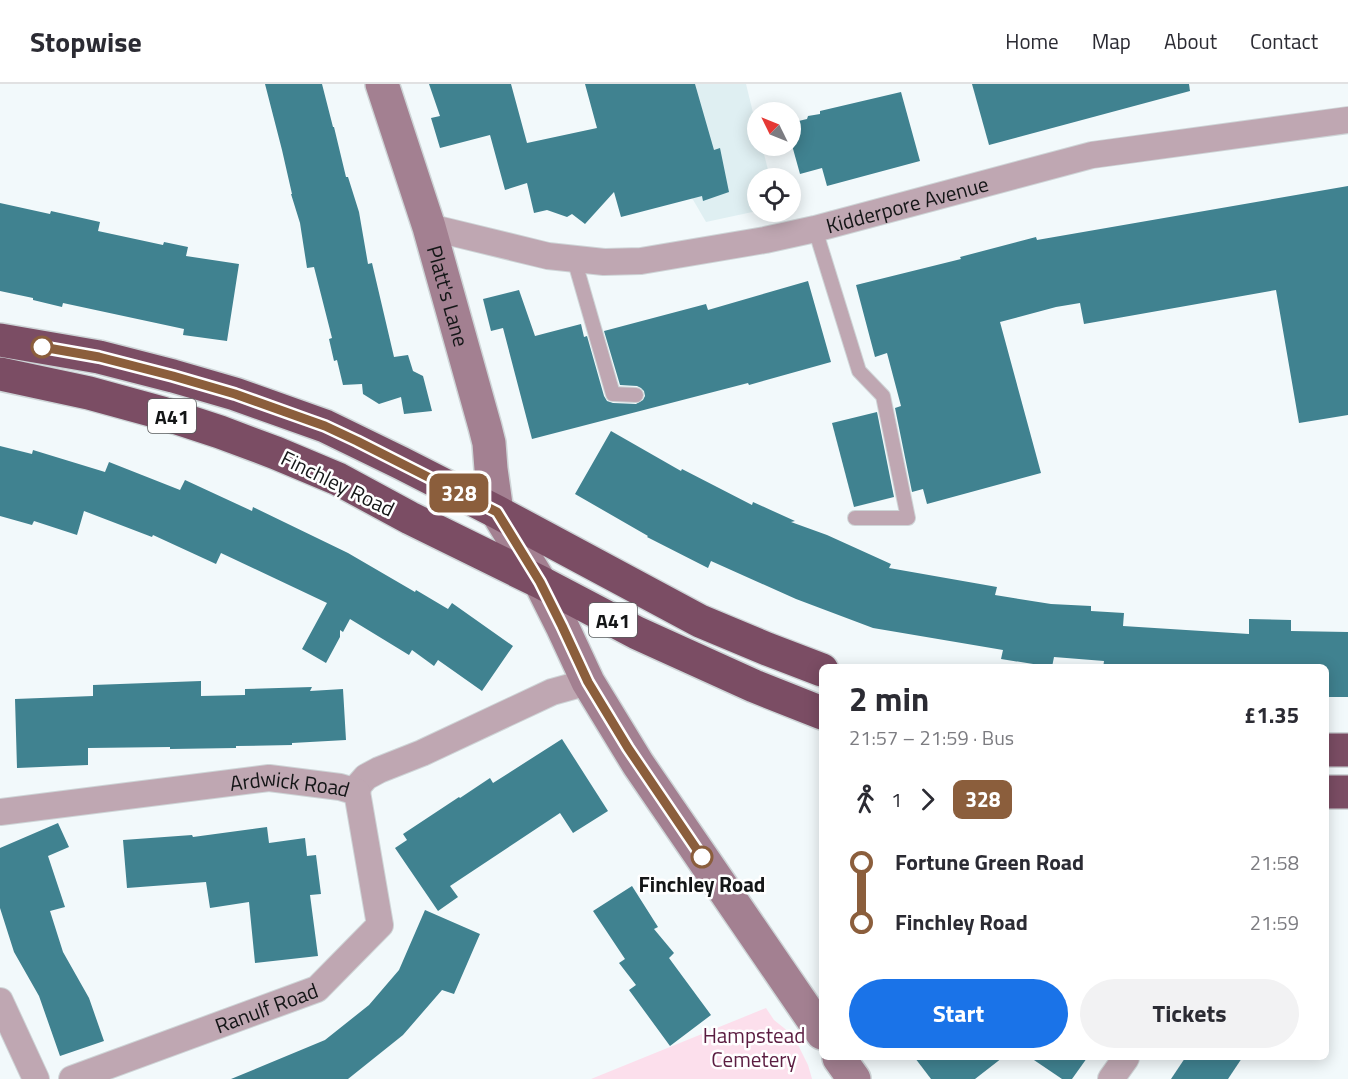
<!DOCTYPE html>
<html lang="en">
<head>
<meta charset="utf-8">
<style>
  :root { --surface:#fff; --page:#f2f2f3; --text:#2b2b33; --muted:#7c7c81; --line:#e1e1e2; --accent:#1a73e8 }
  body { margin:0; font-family:"Titillium Web",sans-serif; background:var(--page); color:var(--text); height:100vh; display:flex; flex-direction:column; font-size:22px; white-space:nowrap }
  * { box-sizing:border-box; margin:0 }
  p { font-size:20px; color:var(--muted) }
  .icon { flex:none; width:33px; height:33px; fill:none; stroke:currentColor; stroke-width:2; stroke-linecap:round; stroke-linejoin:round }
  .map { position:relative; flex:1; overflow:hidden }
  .side { position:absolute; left:819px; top:580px; width:510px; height:396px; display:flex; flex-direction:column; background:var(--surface); border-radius:9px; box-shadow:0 3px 15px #0003 }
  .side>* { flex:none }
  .badge { padding:0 12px; border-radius:9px; font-size:21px; line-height:39px }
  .needle { width:39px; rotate:313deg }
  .buttons { position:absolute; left:747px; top:18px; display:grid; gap:12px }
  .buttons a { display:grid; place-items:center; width:54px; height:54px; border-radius:50%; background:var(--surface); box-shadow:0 3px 15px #0003; font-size:30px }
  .map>.badge { position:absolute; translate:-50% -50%; box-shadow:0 0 0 3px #fff }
  .legs { display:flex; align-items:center; gap:9px; height:66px; padding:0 30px; font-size:20px }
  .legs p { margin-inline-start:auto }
  .overview { display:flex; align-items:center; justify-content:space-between; height:102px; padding:0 30px }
  h1 { font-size:33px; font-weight:700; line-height:45px }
  .button { display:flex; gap:12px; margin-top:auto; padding:12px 30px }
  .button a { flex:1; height:69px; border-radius:36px; background:var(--accent); color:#fff; font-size:24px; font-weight:700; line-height:69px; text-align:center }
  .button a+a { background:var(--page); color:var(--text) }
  ul { padding:0 30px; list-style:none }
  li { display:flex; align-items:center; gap:21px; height:60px; font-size:22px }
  li i { display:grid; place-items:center; width:9px; height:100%; margin:0 8px; background:currentColor }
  li i::after { content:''; width:15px; height:15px; margin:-8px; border:4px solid; border-radius:50%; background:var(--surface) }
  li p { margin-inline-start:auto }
  li:first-child i { background:linear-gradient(#0000 50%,currentColor 0) }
  li:last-child i { background:linear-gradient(currentColor 50%,#0000 0) }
  header { display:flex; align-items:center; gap:36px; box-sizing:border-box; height:84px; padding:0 30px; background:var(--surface); border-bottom:2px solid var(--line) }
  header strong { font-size:28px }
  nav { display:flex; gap:33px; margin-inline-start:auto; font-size:21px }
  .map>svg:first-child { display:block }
  .built { fill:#dfeff2 }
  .green { fill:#fcdfec }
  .building { fill:#408290 }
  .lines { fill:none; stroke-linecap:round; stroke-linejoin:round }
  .lane-casing { stroke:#ced5d7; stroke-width:16 }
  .street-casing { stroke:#ced5d7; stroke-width:28 }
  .secondary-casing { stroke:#ced5d7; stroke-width:36 }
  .highway-casing { stroke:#ced5d7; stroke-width:36 }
  .lane { stroke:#bfa7b2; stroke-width:14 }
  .street { stroke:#bfa7b2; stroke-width:26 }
  .secondary { stroke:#a38091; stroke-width:33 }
  .highway { stroke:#7b4d64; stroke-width:33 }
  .line-1-casing { stroke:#fff; stroke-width:14 }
  .line-1 { stroke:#8b5e3c; stroke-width:9 }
  .stop-1-dot { fill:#fff; stroke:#8b5e3c; stroke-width:3 }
  .labels { text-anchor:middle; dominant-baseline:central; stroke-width:5; stroke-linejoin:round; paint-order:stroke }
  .shield { fill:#fff; stroke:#5a5c5d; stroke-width:1.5 }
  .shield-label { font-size:20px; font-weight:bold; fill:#141617 }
  .street-label { font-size:21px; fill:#141617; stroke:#fff }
  .stop-label { font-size:21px; font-weight:bold; fill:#141617; stroke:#fff }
  .park-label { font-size:21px; fill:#5b1d41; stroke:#fff }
</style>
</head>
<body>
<header>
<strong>Stopwise</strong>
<nav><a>Home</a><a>Map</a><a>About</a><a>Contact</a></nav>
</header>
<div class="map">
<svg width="1348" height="995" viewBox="0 0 1348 995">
  <rect width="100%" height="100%" fill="#f2f9fb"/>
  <path class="built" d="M 695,0 L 746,0 L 757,45 L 758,62 L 762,62 L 770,94 L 758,94 L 757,127 L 706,138 L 692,114 Z"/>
  <path class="green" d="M 766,924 L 774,936 L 789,948 L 797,959 L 808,981 L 812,995 L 591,995 Z"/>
  <g class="building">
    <path d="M 265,0 L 322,0 L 333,43 L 334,43 L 346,93 L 348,93 L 359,128 L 368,180 L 372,179 L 394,273 L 408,271 L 413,287 L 423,292 L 432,327 L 404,330 L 401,313 L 379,320 L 363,310 L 362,300 L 343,301 L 337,276 L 334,277 L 329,255 L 332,254 L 314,183 L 307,184 L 300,139 L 291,110 L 292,110 L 282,66 Z"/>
    <path d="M 429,0 L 511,0 L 527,59 L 597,44 L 585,0 L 695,0 L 714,66 L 720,64 L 729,108 L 703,117 L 702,112 L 621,133 L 614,108 L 585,140 L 572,130 L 567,133 L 547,126 L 534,129 L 527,99 L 505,106 L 490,51 L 440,64 L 431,34 L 440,32 Z"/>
    <path d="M 972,0 L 1189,0 L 1190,7 L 989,61 Z"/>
    <path d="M 901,8 L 920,77 L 827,102 L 822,84 L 800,90 L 790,54 L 790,39 L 807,35 L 808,32 L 820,30 L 820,27 Z"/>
    <path d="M 1348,102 L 1348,331 L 1299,339 L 1276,206 L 1084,240 L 1080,219 L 1056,223 L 1000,238 L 1041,389 L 927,420 L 923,405 L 912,408 L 895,324 L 901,322 L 887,269 L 875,273 L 856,201 L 961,175 L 960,173 L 1036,153 L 1037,156 Z"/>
    <path d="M 0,119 L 50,130 L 51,127 L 100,138 L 98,147 L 163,161 L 164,158 L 188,163 L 186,172 L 239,180 L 227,257 L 183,251 L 184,245 L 63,219 L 62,223 L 33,216 L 33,214 L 0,207 Z"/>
    <path d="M 808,197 L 831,278 L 749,301 L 748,299 L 532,355 L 503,244 L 491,247 L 483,215 L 519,206 L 535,252 L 581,240 L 584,253 L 587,252 L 604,312 L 607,317 L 613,319 L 636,320 L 643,316 L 645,312 L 644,307 L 641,304 L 637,302 L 620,301 L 604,247 L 706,220 L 708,226 Z"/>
    <path d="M 877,328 L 894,413 L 854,423 L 832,339 Z"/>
    <path d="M 611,347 L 681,387 L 682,385 L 752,421 L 753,418 L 795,437 L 791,438 L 827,451 L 891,480 L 889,484 L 997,503 L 995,511 L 1051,520 L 1091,522 L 1091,527 L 1124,529 L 1123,542 L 1249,550 L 1249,535 L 1291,536 L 1291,547 L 1348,548 L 1348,613 L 1326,613 L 1326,584 L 1103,584 L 1104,577 L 1054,573 L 1052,583 L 1001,575 L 1003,566 L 873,544 L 796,515 L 711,477 L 708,484 L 647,453 L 648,452 L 575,410 Z"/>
    <path d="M 0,362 L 32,370 L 33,366 L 105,388 L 109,378 L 180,406 L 185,396 L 252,427 L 253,423 L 348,469 L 415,508 L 416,506 L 448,525 L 452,519 L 513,562 L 482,607 L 438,576 L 434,582 L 412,566 L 409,571 L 350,535 L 343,548 L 340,546 L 340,553 L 326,579 L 302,565 L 327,519 L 221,469 L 216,480 L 153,451 L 152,453 L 84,427 L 77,451 L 34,437 L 32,441 L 0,432 Z"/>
    <path d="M 201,597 L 201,612 L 245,611 L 245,605 L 312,603 L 310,607 L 343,605 L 346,656 L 292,659 L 292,661 L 236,662 L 236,664 L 170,665 L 170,663 L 88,664 L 88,681 L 17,684 L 15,615 L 93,612 L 93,601 Z"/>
    <path d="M 562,655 L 608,727 L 573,749 L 560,729 L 450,802 L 458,813 L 438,827 L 395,764 L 407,756 L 403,750 L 459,713 L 460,714 L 490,694 L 493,699 Z"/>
    <path d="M 58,739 L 69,763 L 48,772 L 65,823 L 50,827 L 63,868 L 89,914 L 104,957 L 60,972 L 39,912 L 14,868 L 0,824 L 0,764 Z"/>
    <path d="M 267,743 L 269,759 L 305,754 L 307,772 L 316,771 L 321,810 L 310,811 L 318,872 L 255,879 L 249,818 L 210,824 L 206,798 L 127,804 L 123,756 L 192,751 L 193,753 Z"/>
    <path d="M 632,802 L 658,843 L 654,845 L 674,869 L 669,874 L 711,931 L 670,962 L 629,906 L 636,901 L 619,879 L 625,875 L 593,827 Z"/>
    <path d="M 425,826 L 480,850 L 454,910 L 442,906 L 403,951 L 348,995 L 231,995 L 325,956 L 369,921 L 399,886 Z"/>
    <path d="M 915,974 L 1002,974 L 975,995 L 931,995 Z"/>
    <path d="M 1031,974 L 1087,974 L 1072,995 L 1062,995 Z"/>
    <path d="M 1185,974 L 1242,974 L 1228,995 L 1171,995 Z"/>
  </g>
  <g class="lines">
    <g class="lane-casing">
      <g id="lane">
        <path d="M 815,145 L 859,287 L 883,312 L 908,434 L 855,434"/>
        <path d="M 574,175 L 613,310 L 636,311"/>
      </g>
    </g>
    <g class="street-casing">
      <g id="street">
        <path id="s1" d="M 429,143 L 548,172 L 604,178 L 641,177 L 765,156 L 815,145 L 1092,71 L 1348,36"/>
        <path d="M 357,708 L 359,701 L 366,693 L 379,686 L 422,669 L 552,608 L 588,598"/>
        <path id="s2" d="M 0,728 L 269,694 L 340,703 L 357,708"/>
        <path d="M 0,917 L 36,995"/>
        <path id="s3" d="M 72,995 L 317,905 L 380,841 L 357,708"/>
        <path d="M 1111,995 L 1126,974"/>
      </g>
    </g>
    <g class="secondary-casing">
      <g id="secondary">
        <path id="s4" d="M 382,0 L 429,143 L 485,343 L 489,359 L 491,385 L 497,428 L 540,498 L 562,542 L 588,598 L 638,680 L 822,949"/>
        <path d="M 839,974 L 854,995"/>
      </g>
    </g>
    <g class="highway-casing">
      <g id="highway">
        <path d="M 0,256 L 99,273 L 173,292 L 235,310 L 325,342 L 401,379 L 497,428 L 700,537 L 767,565 L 822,586"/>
        <path d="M 0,290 L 89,309 L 162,329 L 220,348 L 276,369 L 338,395 L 410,434 L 540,498 L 637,549 L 754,602 L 822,629"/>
        <path d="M 1326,666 L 1348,666"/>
        <path d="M 1326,708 L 1348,708"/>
      </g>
    </g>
    <use href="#lane" class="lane"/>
    <use href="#street" class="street"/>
    <use href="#secondary" class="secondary"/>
    <use href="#highway" class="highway"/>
  </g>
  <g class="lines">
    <g class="line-1-casing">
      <path id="line-1" d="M 42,263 L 99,273 L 173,292 L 235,310 L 308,336 L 325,342 L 357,357 L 497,428 L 540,498 L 562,542 L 588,598 L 628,664 L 702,773"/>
    </g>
    <use href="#line-1" class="line-1"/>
  </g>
  <g class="stop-1-dot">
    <circle cx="42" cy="263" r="10"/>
    <circle cx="702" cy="773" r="10"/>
  </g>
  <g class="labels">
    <g class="shield">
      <rect x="148" y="315" width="48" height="34" rx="4.5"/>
      <rect x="589" y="519" width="48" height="34" rx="4.5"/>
    </g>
    <g class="shield-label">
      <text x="172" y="332">A41</text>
      <text x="613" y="536">A41</text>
    </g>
    <g class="street-label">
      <text stroke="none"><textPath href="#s1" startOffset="488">Kidderpore Avenue</textPath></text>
      <text stroke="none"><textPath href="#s4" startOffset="222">Platt's Lane</textPath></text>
      <text transform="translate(338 399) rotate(26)">Finchley Road</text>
      <text stroke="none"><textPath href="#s2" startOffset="292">Ardwick Road</textPath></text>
      <text stroke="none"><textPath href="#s3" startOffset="207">Ranulf Road</textPath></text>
    </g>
    <g class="stop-label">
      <text x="702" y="800">Finchley Road</text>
    </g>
    <g class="park-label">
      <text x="754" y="951">Hampstead<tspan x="754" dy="24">Cemetery</tspan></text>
    </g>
  </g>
</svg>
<div class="buttons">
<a><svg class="needle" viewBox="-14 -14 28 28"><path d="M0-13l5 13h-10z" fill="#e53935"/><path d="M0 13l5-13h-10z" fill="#7c7c81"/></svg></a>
<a><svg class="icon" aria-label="locate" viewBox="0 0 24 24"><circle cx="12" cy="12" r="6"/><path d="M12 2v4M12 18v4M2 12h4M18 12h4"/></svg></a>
</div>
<b class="badge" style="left:459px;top:409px;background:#8b5e3c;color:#fff">328</b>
<section class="side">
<div class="overview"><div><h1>2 min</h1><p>21:57 – 21:59 · Bus</p></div><b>£1.35</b></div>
<div class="legs"><svg class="icon" aria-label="walk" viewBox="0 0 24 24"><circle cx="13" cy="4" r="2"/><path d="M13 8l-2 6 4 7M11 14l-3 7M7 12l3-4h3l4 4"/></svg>1<svg class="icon" aria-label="forward" viewBox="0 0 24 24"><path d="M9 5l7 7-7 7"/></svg><b class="badge" style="background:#8b5e3c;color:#fff">328</b></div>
<ul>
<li><i style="color:#8b5e3c"></i><b>Fortune Green Road</b><p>21:58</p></li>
<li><i style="color:#8b5e3c"></i><b>Finchley Road</b><p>21:59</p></li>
</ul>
<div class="button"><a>Start</a><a>Tickets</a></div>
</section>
</div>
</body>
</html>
